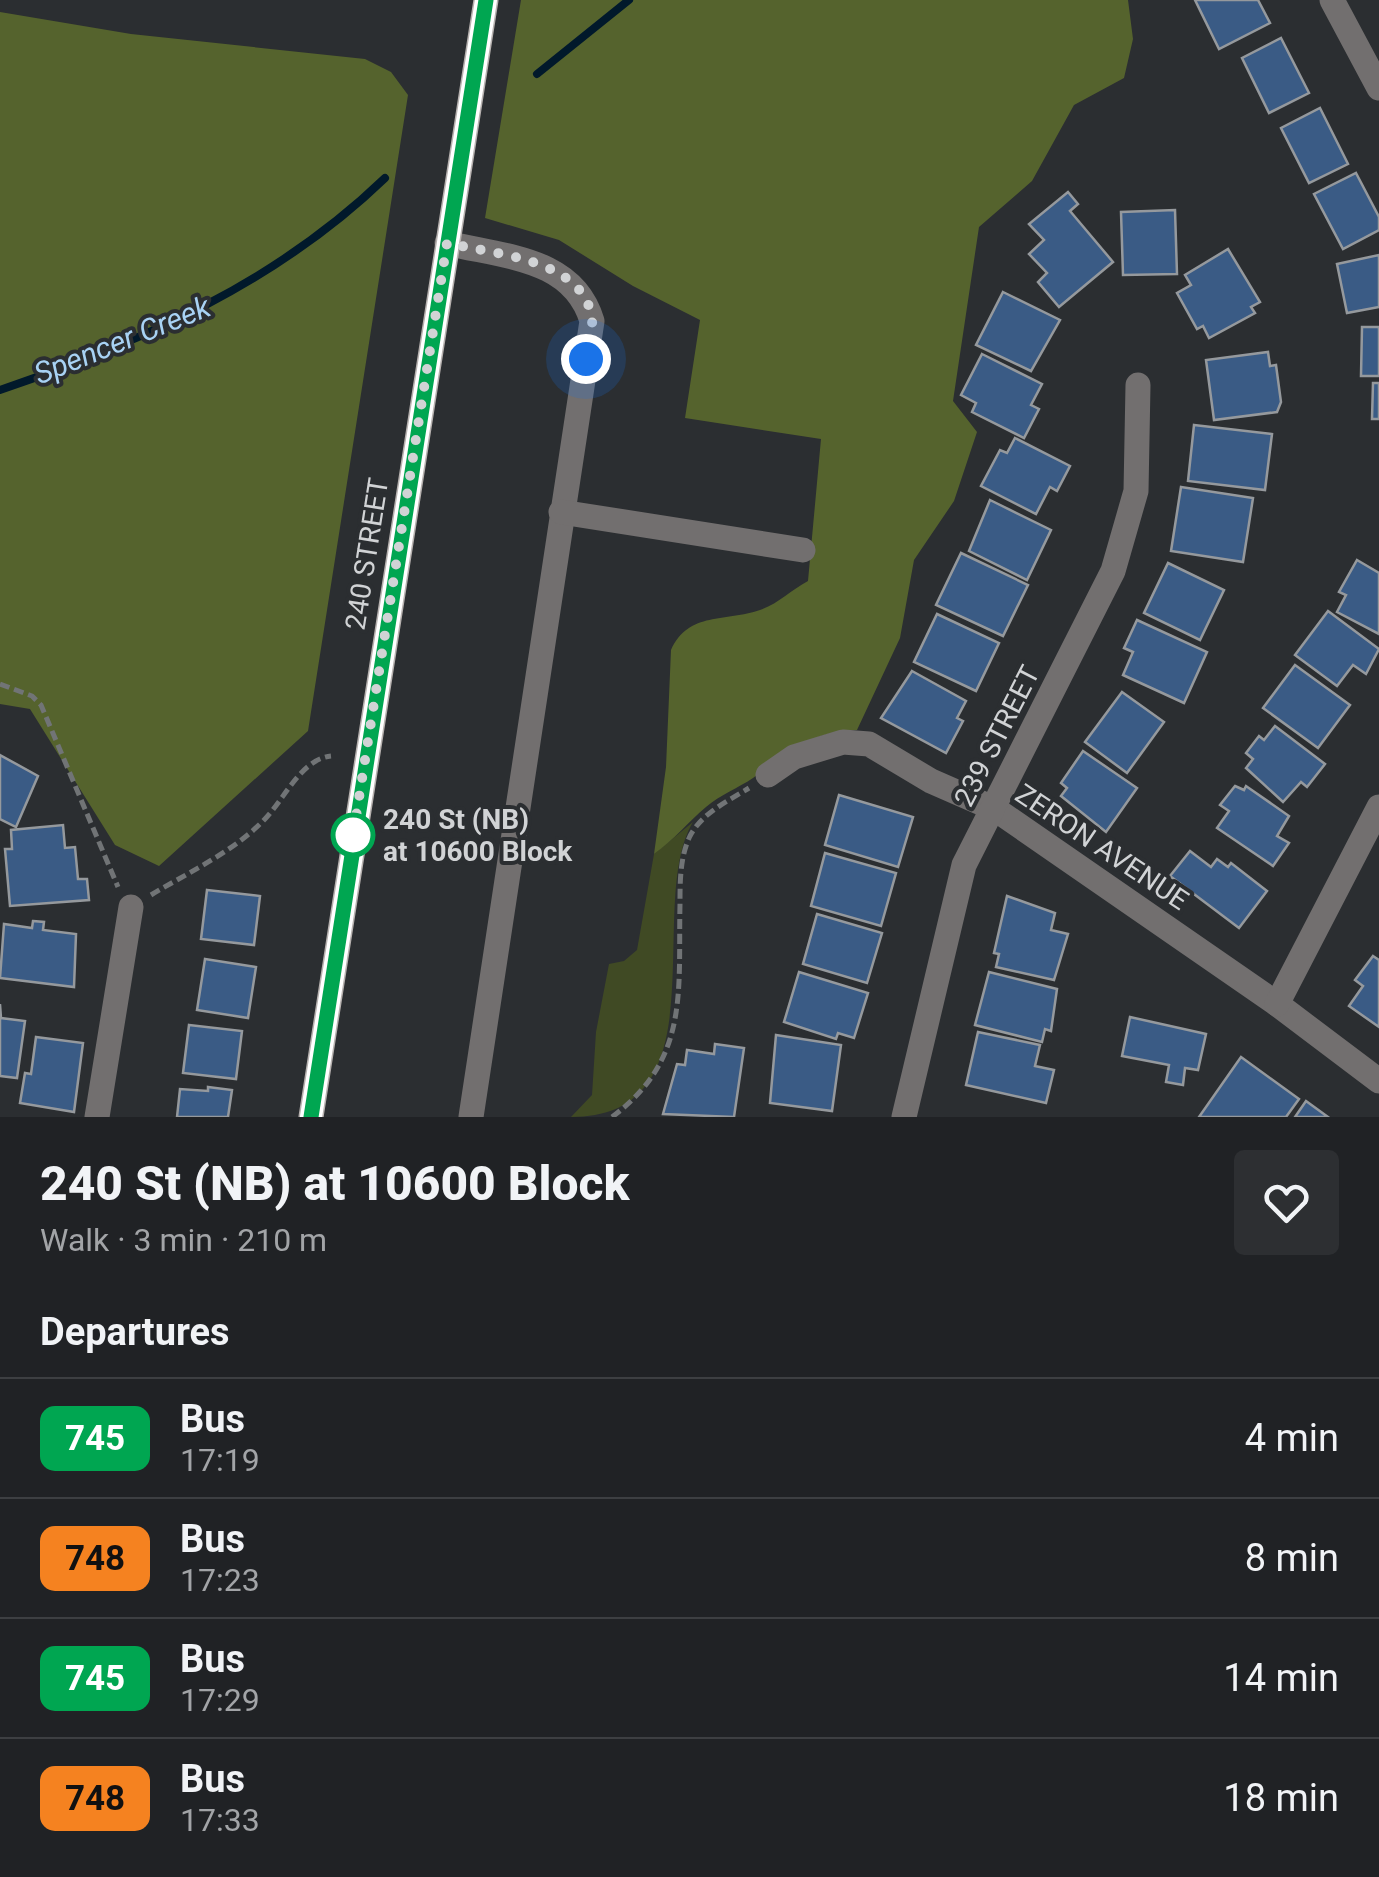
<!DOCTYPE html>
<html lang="en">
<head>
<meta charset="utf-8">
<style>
  :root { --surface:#202225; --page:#2d2f32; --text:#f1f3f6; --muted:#a2a4a7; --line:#3d3f42 }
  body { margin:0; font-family:Roboto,sans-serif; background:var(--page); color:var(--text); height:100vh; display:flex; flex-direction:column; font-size:38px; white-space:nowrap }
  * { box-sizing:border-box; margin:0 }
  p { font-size:32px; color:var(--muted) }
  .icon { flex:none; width:55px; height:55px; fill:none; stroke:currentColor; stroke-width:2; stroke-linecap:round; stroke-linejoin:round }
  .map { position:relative; height:1117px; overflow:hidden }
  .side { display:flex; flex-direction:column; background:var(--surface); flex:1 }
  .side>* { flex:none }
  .badge { padding:0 20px; border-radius:15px; font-size:35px; line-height:65px }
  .you { position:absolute; width:50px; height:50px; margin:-25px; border:8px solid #fff; border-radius:50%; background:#1a73e8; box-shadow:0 0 0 15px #1a73e833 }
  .map>.badge { position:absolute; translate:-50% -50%; box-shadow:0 0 0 5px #fff }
  h2 { padding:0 40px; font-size:38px; line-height:90px }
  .round { display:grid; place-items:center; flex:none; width:105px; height:105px; border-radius:10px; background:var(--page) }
  .summary { display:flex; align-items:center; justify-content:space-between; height:170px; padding:0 40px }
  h1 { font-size:48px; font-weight:800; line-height:75px }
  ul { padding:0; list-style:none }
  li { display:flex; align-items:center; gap:30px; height:120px; padding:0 40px; border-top:2px solid var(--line) }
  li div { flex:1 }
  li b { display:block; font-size:38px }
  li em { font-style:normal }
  li .badge { min-width:110px; font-weight:700; text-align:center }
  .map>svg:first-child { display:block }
  .green { fill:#404a24 }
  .forest { fill:#55632d }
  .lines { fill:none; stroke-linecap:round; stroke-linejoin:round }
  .stream { stroke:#01192b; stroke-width:8 }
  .building { fill:#3a5b85; stroke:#95999d; stroke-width:2.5 }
  .path { stroke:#717476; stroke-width:5; stroke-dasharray:10 5; stroke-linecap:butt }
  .minor { stroke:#726f6f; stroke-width:25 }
  .major { stroke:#b6b1af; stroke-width:25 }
  .line-casing { stroke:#fff; stroke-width:22 }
  .line { stroke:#00a651; stroke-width:15 }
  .walk { stroke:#d1d3d5; stroke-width:10; stroke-dasharray:0 18 }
  .stop-dot { fill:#fff; stroke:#00a651; stroke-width:5 }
  .labels { text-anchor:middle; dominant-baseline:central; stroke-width:8; stroke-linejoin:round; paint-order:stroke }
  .street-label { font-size:28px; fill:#d1d3d5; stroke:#2b2e31 }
  .stop-label { font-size:28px; font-weight:bold; fill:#d1d3d5; stroke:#2b2e31; text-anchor:start }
  .water-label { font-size:30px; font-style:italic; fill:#a8d2f4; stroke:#2b2e31 }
</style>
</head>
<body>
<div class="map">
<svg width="1379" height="1117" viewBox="0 0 1379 1117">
  <rect width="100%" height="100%" fill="#2b2e31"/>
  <path class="green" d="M 693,822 C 644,904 725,1117 571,1117 L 592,1095 L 596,1032 L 609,964 L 624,961 L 637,950 L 654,854 Z"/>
  <g class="forest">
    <path d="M 521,0 L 1128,0 L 1133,39 L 1124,78 L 1074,105 L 1032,181 L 979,227 L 953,401 L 977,432 L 954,501 L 914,560 L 900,638 L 857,730 C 814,730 787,754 753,778 C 738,788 720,795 706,807 C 688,822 674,840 654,854 L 666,767 L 671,650 C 689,611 726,622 760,610 C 778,604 791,590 808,581 L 821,439 L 685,418 L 700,320 L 633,286 L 559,240 L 485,218 Z"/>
    <path d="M 0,12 L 131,34 L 365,59 L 391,72 L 408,95 L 308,731 L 159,866 L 115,845 L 30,709 L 0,704 Z"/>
  </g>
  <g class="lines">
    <g class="stream">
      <path d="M 537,74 L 629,0"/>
      <path d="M 0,390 C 143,341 275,284 385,178"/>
    </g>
  </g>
  <g class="building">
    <path d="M 1195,0 L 1258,0 L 1270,23 L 1219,49 Z"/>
    <path d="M 1281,38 L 1309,93 L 1269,113 L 1242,58 Z"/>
    <path d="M 1320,108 L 1348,164 L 1309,183 L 1281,128 Z"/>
    <path d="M 1356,173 L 1379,217 L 1379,230 L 1343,249 L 1314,194 Z"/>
    <path d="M 1068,192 L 1078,204 L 1070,211 L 1113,262 L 1059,307 L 1038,282 L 1047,273 L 1029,254 L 1044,240 L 1029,224 Z"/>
    <path d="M 1175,210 L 1177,274 L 1123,275 L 1121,212 Z"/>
    <path d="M 1228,249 L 1260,302 L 1251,307 L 1255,313 L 1209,338 L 1203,326 L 1197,329 L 1177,293 L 1191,285 L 1185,275 Z"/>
    <path d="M 1379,255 L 1379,307 L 1347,313 L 1337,264 Z"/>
    <path d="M 1003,292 L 1060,320 L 1031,371 L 976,345 Z"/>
    <path d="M 1362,327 L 1379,327 L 1379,376 L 1361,376 Z"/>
    <path d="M 1268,352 L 1270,366 L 1276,365 L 1281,402 L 1277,412 L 1214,420 L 1206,360 Z"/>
    <path d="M 982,354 L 1042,384 L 1031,405 L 1039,409 L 1024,438 L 972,412 L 976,403 L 961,395 Z"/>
    <path d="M 1373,383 L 1379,383 L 1379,419 L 1372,419 Z"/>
    <path d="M 1194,425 L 1272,434 L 1265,490 L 1188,481 Z"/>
    <path d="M 1015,438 L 1070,466 L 1057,491 L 1050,487 L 1036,514 L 981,486 L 1000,450 L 1007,453 Z"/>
    <path d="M 1181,487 L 1253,498 L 1243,562 L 1171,551 Z"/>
    <path d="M 990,500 L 1051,530 L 1027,580 L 969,551 Z"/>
    <path d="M 961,553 L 1028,585 L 1003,636 L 936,605 Z"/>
    <path d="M 1357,560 L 1379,573 L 1379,634 L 1337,612 L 1346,595 L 1339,592 Z"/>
    <path d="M 1168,563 L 1224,590 L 1200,640 L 1144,613 Z"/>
    <path d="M 1328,611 L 1379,649 L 1366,674 L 1353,665 L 1337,686 L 1295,655 Z"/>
    <path d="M 937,614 L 999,643 L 976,691 L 914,662 Z"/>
    <path d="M 1137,620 L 1207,652 L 1184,703 L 1123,675 L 1133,652 L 1124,648 Z"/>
    <path d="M 1295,665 L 1350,705 L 1318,748 L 1263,708 Z"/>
    <path d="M 912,671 L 966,701 L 957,718 L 963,721 L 946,753 L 881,718 Z"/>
    <path d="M 1122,692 L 1164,722 L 1127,773 L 1085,742 Z"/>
    <path d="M 1275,726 L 1325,764 L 1307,787 L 1301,782 L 1283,802 L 1246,768 L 1253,759 L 1246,753 L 1259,736 L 1264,740 Z"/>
    <path d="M 1083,751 L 1137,788 L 1106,832 L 1061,796 L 1067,788 L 1061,783 Z"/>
    <path d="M 0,755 L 38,776 L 16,827 L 0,819 Z"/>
    <path d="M 1235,786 L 1244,790 L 1246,786 L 1289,816 L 1277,836 L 1289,843 L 1273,866 L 1217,828 L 1229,811 L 1220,805 Z"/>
    <path d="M 839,795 L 913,817 L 898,867 L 825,845 Z"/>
    <path d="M 63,825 L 65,848 L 75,847 L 78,879 L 87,879 L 89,900 L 10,906 L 5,849 L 12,849 L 11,830 Z"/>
    <path d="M 1190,851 L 1211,867 L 1217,859 L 1228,867 L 1231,863 L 1267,891 L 1239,928 L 1170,876 Z"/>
    <path d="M 825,853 L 896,873 L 881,926 L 811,906 Z"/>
    <path d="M 207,890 L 260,896 L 254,945 L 201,939 Z"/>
    <path d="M 1007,896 L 1055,913 L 1051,930 L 1068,934 L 1054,980 L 996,967 L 999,954 L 994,953 Z"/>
    <path d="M 817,914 L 882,933 L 867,983 L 803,964 Z"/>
    <path d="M 33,921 L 44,922 L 43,930 L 76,934 L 74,987 L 0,978 L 4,924 L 32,928 Z"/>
    <path d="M 1373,956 L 1379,960 L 1379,1027 L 1349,1006 L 1363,986 L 1355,980 Z"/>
    <path d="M 205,959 L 256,967 L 248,1018 L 197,1010 Z"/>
    <path d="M 799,972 L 868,993 L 854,1038 L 838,1033 L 836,1039 L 784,1022 Z"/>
    <path d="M 989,972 L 1057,989 L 1051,1031 L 1045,1029 L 1042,1042 L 975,1025 Z"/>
    <path d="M 0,1004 L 1,1018 L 25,1021 L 17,1078 L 0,1076 Z"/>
    <path d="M 1130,1017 L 1206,1034 L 1198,1070 L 1185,1068 L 1183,1085 L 1166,1082 L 1169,1065 L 1122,1056 Z"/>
    <path d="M 189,1025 L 242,1031 L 236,1079 L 183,1073 Z"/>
    <path d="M 978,1032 L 1040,1045 L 1035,1066 L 1054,1070 L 1046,1103 L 966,1085 Z"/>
    <path d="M 776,1035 L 841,1045 L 832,1111 L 770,1103 Z"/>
    <path d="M 36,1037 L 83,1043 L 74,1112 L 20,1103 L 25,1073 L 31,1074 Z"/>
    <path d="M 715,1044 L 744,1048 L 734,1117 L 663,1114 L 677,1064 L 685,1065 L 687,1050 L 714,1054 Z"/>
    <path d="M 1241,1057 L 1299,1099 L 1286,1117 L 1199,1117 Z"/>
    <path d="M 208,1087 L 232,1090 L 228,1117 L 177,1117 L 180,1089 L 208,1091 Z"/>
    <path d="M 1306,1101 L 1328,1117 L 1295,1117 Z"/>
  </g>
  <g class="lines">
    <g class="path">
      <path d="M 0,684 L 32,696 L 41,705 L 118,887"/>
      <path d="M 151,895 C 189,872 233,852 264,820 C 284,800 301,759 331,756"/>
      <path d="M 612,1117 C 690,1059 678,991 680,904 C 680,881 680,857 690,836 C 702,813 728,801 749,788"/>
    </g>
    <g class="minor">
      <path d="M 1332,0 L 1379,88"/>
      <path d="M 447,243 C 503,257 573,257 592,321 L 471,1117"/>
      <path d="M 561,512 L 803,550"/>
      <path d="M 768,775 L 794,757 L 843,742 L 869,744 L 931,781 L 995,809 L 1277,1004 L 1379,1081"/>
      <path d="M 1277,1004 L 1379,807"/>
      <path d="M 97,1117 L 131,907"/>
      <path d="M 904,1117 L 964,865 L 1113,571 L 1136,491 L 1138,385"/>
    </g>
    <path class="major" d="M 311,1117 L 486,0"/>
  </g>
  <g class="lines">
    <g class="line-casing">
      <path id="line" d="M 311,1117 L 486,0"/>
    </g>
    <use href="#line" class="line"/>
    <path class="walk" d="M 353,835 L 352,842 L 447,243 C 493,254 586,259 592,320 C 593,332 588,347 586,359"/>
  </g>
  <circle class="stop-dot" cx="353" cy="835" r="20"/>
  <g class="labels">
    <g class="street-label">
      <text transform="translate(367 554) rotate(-81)">240 STREET</text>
      <text transform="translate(997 736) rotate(-63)">239 STREET</text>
      <text transform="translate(1102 847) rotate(34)">ZERON AVENUE</text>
    </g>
    <g class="stop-label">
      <text x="383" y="819">240 St (NB)<tspan x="383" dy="32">at 10600 Block</tspan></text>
    </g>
    <g class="water-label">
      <text transform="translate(122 340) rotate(-22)">Spencer Creek</text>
    </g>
  </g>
</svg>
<div class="you" style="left:586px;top:359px"></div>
</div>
<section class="side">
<div class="summary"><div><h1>240 St (NB) at 10600 Block</h1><p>Walk · 3 min · 210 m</p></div><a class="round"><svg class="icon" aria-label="heart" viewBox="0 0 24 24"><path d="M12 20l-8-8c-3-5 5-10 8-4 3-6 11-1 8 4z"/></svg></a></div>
<h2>Departures</h2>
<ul>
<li><span class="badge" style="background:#00a651;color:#fff">745</span><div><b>Bus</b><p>17:19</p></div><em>4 min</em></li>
<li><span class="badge" style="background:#f58220;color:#111">748</span><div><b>Bus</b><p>17:23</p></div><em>8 min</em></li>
<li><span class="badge" style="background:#00a651;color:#fff">745</span><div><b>Bus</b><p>17:29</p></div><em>14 min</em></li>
<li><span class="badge" style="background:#f58220;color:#111">748</span><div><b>Bus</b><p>17:33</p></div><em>18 min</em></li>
</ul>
</section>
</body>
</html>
